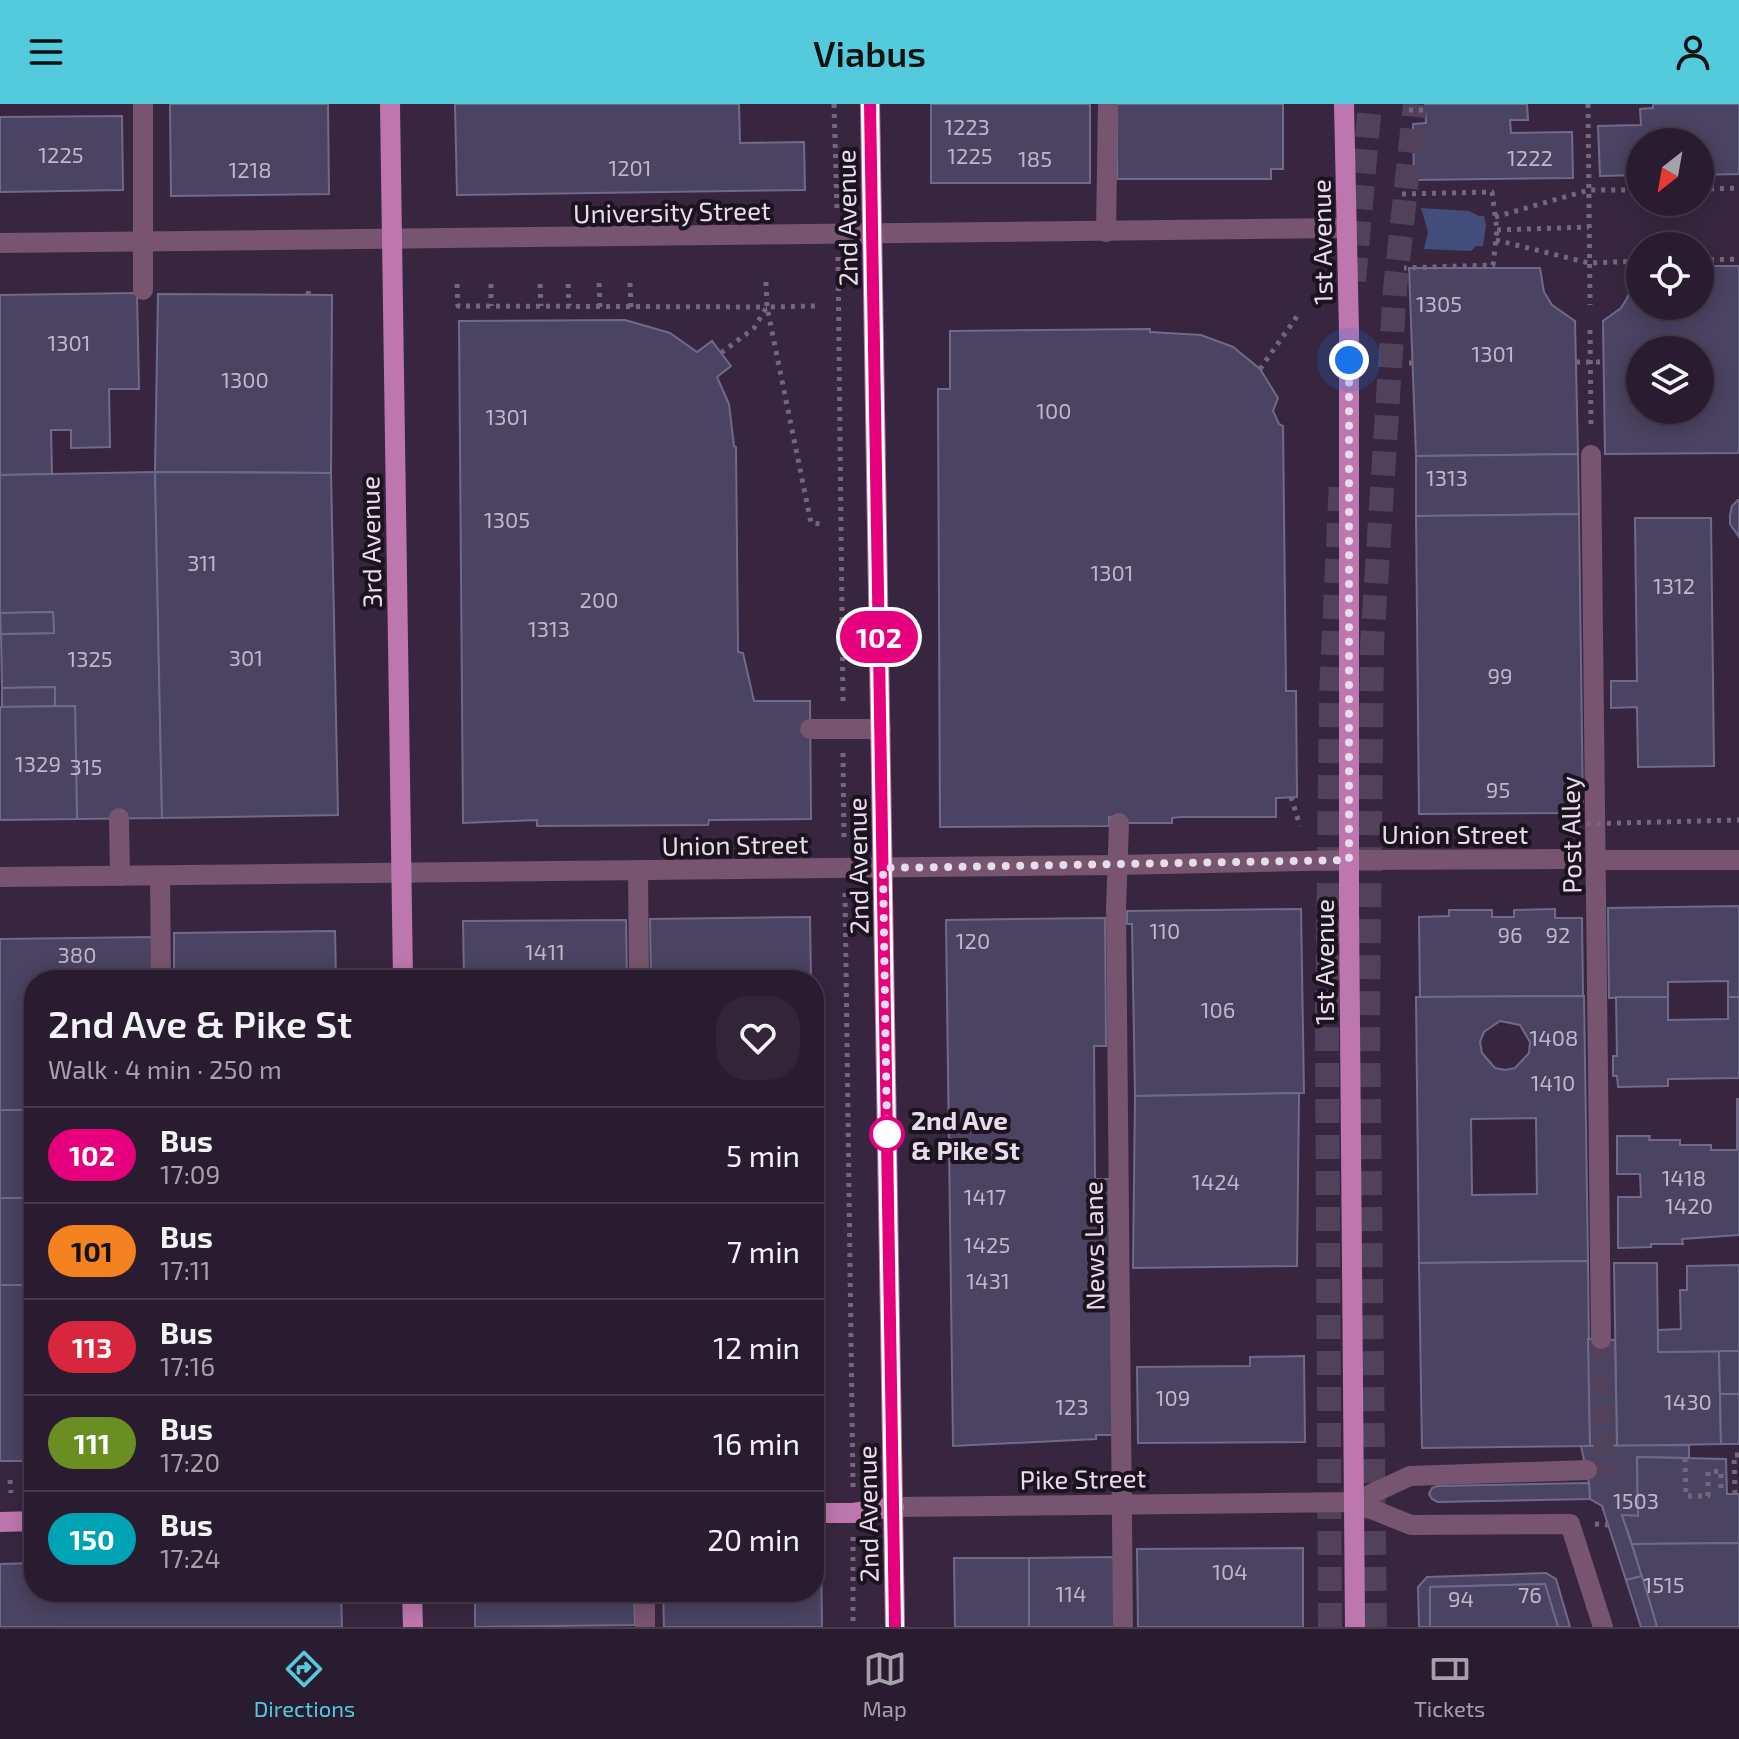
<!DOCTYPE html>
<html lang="en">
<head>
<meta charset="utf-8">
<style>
  :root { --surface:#2a1c30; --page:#322538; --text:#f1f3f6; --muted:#a5a1ab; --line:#463a4c; --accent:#54cadd }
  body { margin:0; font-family:"Exo 2",sans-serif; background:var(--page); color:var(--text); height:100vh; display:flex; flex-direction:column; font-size:30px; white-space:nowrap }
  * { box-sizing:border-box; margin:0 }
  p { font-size:26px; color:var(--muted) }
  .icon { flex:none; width:44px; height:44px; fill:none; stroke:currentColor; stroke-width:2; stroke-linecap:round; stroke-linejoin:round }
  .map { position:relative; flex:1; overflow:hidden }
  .side { position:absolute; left:24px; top:866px; width:800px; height:632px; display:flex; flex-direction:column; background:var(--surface); border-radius:32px; box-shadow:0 4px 20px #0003,0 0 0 2px var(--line) }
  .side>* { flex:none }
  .badge { padding:0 16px; border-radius:26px; font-size:28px; line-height:52px }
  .needle { width:52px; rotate:211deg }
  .buttons { position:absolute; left:1626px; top:24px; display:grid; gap:16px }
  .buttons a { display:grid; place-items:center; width:88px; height:88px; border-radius:50%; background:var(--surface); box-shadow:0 4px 20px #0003,0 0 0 2px var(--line); font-size:40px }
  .you { position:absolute; width:40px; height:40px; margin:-20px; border:6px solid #fff; border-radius:50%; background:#1a73e8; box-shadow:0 0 0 12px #1a73e833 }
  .map>.badge { position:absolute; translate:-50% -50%; box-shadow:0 0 0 4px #fff }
  .round { display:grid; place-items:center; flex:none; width:84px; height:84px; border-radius:32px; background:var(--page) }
  .summary { display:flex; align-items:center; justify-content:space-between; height:136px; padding:0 24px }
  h1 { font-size:38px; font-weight:600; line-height:60px }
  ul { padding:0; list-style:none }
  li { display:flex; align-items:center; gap:24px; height:96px; padding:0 24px; border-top:2px solid var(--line) }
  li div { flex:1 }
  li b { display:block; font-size:30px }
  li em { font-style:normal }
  li .badge { min-width:88px; font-weight:700; text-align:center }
  header { display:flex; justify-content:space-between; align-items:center; height:104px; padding:0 24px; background:var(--accent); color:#111; font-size:36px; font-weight:600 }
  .dock { display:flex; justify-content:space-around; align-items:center; height:112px; border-top:2px solid var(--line); background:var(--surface); font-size:22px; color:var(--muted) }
  .dock a { display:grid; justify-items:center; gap:4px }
  .dock .current { color:var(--accent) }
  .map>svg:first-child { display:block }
  .water { fill:#424d7a }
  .building { fill:#4a4361; stroke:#706a8a; stroke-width:2; fill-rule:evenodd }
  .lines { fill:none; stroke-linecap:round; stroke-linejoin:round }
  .minor-tunnel { stroke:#52415a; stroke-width:20; stroke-dasharray:20 10; stroke-linecap:butt }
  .highway-tunnel { stroke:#52415a; stroke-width:24; stroke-dasharray:24 12; stroke-linecap:butt }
  .path { stroke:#75667c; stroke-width:5; stroke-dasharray:4 6; stroke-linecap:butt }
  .minor { stroke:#77546f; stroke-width:20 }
  .major { stroke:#be77ae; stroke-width:20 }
  .path-bridge { stroke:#75667c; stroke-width:5; stroke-dasharray:4 6; stroke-linecap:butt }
  .line-casing { stroke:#fff; stroke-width:18 }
  .line { stroke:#e6007e; stroke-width:12 }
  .walk { stroke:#e7dcec; stroke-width:8; stroke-dasharray:0 14.4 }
  .stop-dot { fill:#fff; stroke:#e6007e; stroke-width:4 }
  .labels { text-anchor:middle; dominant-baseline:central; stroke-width:8; stroke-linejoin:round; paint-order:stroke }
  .number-label { font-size:22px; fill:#c0b6c9 }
  .street-label { font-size:26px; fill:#e7dcec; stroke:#1b131e }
  .stop-label { font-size:26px; font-weight:bold; fill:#e7dcec; stroke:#1b131e; text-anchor:start }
</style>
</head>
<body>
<header><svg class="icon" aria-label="menu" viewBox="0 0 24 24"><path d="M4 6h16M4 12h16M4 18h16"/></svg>Viabus<svg class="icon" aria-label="person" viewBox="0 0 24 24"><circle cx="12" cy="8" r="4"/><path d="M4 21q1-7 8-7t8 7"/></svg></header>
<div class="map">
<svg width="1739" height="1523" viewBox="0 0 1739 1523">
  <rect width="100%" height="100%" fill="#382640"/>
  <path class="water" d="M 1421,104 L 1469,107 L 1479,112 L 1484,112 L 1486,122 L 1483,142 L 1476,142 L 1471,147 L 1424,145 L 1428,128 Z"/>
  <g class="building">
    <path d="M 170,0 L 328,0 L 329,90 L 171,92 Z"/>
    <path d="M 455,0 L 739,0 L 740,39 L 804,38 L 805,86 L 457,91 Z"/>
    <rect x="931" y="0" width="159" height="79"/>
    <path d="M 1117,0 L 1283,0 L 1283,65 L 1271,65 L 1271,75 L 1117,75 Z"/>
    <path d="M 1425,0 L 1527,0 L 1528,16 L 1510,16 L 1511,29 L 1572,28 L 1573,74 L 1414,76 L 1413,20 L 1426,19 Z"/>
    <path d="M 1653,0 L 1739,0 L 1739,70 L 1700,71 L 1700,38 L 1640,38 L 1640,71 L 1600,72 L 1598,22 L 1641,21 L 1640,5 L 1653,4 Z"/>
    <path d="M 122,12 L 123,86 L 0,88 L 0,13 Z"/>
    <path d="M 1700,162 L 1739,162 L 1739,349 L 1605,350 L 1603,217 L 1621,204 L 1626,196 L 1632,184 L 1634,163 L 1640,163 L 1640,202 L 1700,202 ZM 1640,246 L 1700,246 L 1700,306 L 1640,306 Z"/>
    <path d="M 1409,164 L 1540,164 L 1544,188 L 1552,201 L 1575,217 L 1578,350 L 1416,352 Z"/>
    <path d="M 137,189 L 139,285 L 109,285 L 110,343 L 71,344 L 71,326 L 51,326 L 52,370 L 0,371 L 0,191 Z"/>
    <path d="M 158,190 L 332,191 L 331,369 L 155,368 Z"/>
    <path d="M 625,216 L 670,229 L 697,248 L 712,237 L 731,262 L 717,273 L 729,300 L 734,342 L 736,343 L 738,548 L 743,549 L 754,597 L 810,597 L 811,715 L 709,716 L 708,721 L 537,722 L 537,716 L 463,719 L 459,217 Z"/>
    <path d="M 1150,225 L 1150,228 L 1201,231 L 1233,243 L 1260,265 L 1278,294 L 1273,307 L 1279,320 L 1283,322 L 1286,587 L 1296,587 L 1297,693 L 1276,694 L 1276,713 L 1180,713 L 1172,714 L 1172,719 L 1116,719 L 1117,713 L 1109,713 L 1109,722 L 940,723 L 938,285 L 950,285 L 950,227 Z"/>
    <path d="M 1578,350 L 1579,410 L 1416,412 L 1416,352 Z"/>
    <path d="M 155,368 L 162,714 L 77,715 L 75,602 L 55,602 L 55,583 L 2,584 L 1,530 L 54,529 L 53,508 L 0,509 L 0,371 Z"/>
    <path d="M 155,368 L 331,369 L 338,711 L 162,714 Z"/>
    <path d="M 1738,396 L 1739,396 L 1739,433 L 1730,420 L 1730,411 L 1732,402 Z"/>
    <path d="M 1579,410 L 1583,709 L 1419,710 L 1416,412 Z"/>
    <path d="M 1635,414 L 1711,414 L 1714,662 L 1638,663 L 1637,603 L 1611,604 L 1611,577 L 1637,577 Z"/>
    <path d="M 53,508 L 54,529 L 1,530 L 0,509 Z"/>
    <path d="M 55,583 L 55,602 L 2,603 L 2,584 Z"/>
    <path d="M 75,602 L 77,715 L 0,716 L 0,603 Z"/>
    <path d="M 1739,802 L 1739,893 L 1728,893 L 1728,877 L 1668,878 L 1668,893 L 1609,894 L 1608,804 Z"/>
    <path d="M 1301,805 L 1304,989 L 1135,992 L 1132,820 L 1127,820 L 1127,807 Z"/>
    <path d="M 1555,805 L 1555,814 L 1582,814 L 1583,892 L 1420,893 L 1419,813 L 1449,812 L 1449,806 L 1492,806 L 1492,813 L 1514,813 L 1514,806 Z"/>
    <path d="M 810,813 L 811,876 L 651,876 L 650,815 Z"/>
    <path d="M 1105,814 L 1106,942 L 1094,942 L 1095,1075 L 1109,1075 L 1113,1331 L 1096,1331 L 1096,1335 L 953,1342 L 946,816 Z"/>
    <path d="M 626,816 L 627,876 L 464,876 L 463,817 Z"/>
    <path d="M 335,827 L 336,876 L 174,876 L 174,829 Z"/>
    <path d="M 153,833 L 153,876 L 34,876 L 34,1006 L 0,1006 L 0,835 Z"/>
    <path d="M 1584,892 L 1588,1157 L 1419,1159 L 1416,893 ZM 1500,917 L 1520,921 L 1530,938 L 1529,949 L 1515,964 L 1505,966 L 1495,964 L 1482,949 L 1480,938 L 1484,928 ZM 1536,1014 L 1537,1090 L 1472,1091 L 1471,1015 Z"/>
    <path d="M 1616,893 L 1668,893 L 1668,916 L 1728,915 L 1728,893 L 1739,893 L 1739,974 L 1668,975 L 1668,982 L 1618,983 L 1617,972 L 1613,972 L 1613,952 L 1617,952 Z"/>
    <path d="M 1299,989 L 1297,1162 L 1133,1164 L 1135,992 Z"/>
    <path d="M 1737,995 L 1739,995 L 1739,1131 L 1682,1135 L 1683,1140 L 1651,1140 L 1651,1143 L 1618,1144 L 1618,1093 L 1641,1093 L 1640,1070 L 1617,1070 L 1617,1032 L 1650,1032 L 1649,1036 L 1680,1036 L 1680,1041 L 1711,1041 L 1711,1046 L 1737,1046 Z"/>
    <rect x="0" y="1006" width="34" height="88"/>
    <rect x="0" y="1094" width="34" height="87"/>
    <path d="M 814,1142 L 815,1194 L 817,1194 L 819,1348 L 814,1348 Z"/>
    <path d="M 1588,1157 L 1590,1342 L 1422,1344 L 1419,1159 Z"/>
    <path d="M 1614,1159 L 1657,1159 L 1658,1248 L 1719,1247 L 1721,1340 L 1617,1342 Z"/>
    <path d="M 1739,1161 L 1739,1247 L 1658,1248 L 1658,1226 L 1681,1225 L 1680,1186 L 1687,1186 L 1687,1162 Z"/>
    <rect x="0" y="1181" width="34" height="176"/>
    <path d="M 1588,1235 L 1615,1236 L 1617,1342 L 1590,1342 Z"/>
    <path d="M 1719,1247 L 1739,1247 L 1739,1290 L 1720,1290 Z"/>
    <path d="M 1304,1252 L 1305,1338 L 1138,1339 L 1137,1263 L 1250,1262 L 1250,1253 Z"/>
    <path d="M 1720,1290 L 1739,1290 L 1739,1340 L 1721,1340 Z"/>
    <path d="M 1689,1341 L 1689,1354 L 1637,1353 L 1638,1412 L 1622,1411 L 1642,1472 L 1626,1476 L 1602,1402 L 1590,1395 L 1589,1379 L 1581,1342 Z"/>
    <path d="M 1637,1353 L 1726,1355 L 1727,1390 L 1739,1390 L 1739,1439 L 1632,1440 L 1622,1411 L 1638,1412 Z"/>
    <path d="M 1589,1379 L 1590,1395 L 1438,1398 L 1432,1395 L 1429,1390 L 1432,1384 L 1437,1382 Z"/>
    <path d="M 1739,1439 L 1739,1523 L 1657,1523 L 1632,1440 Z"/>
    <path d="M 1303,1444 L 1303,1523 L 1138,1523 L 1137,1445 Z"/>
    <path d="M 814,1450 L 821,1450 L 822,1523 L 664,1523 L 663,1488 L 814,1488 Z"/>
    <path d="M 1114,1453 L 1114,1523 L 1029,1523 L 1029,1454 Z"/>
    <path d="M 954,1454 L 1029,1454 L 1029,1523 L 955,1523 Z"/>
    <path d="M 34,1459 L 34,1488 L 341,1488 L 342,1523 L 0,1523 L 0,1460 Z"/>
    <path d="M 1546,1469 L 1556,1475 L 1570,1523 L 1558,1523 L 1545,1480 L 1430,1483 L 1430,1523 L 1419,1523 L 1418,1483 L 1427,1473 Z"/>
    <path d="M 1642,1472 L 1657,1523 L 1641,1523 L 1626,1476 Z"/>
    <path d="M 1545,1480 L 1558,1523 L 1430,1523 L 1430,1483 Z"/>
    <path d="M 475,1488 L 634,1488 L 635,1521 L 475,1523 Z"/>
  </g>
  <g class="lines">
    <path class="minor-tunnel" d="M 1587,1366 L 1604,1363 L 1601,1235"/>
    <g class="highway-tunnel">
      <path d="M 1354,177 L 1370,0"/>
      <path d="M 1330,1523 L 1327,928 L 1331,592 L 1341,377"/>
      <path d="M 1375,1523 L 1368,917 L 1372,541 L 1395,185 L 1415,0"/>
    </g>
    <g class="path">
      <path d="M 834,0 L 837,107"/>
      <path d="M 1588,0 L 1590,201"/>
      <path d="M 1409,6 L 1425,6"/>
      <path d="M 1700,85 L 1739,84"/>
      <path d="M 1402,90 L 1492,88 L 1497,126 L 1493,161 L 1404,164"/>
      <path d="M 1495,113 L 1589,86 L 1640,86"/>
      <path d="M 1497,126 L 1589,123"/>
      <path d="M 1496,136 L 1589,159 L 1640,157"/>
      <path d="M 838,153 L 843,599"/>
      <path d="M 1700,156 L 1739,155"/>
      <path d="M 766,178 L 767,203 L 811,419 L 821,420"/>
      <path d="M 599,179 L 600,203"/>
      <path d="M 630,179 L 631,203"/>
      <path d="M 457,180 L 458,202 L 767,203"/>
      <path d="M 491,180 L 491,202"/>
      <path d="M 540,180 L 541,202"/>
      <path d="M 568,180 L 569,202"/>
      <path d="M 308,191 L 309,185"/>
      <path d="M 1590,226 L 1591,325"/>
      <path d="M 721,249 L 754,224 L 767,203 L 817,202"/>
      <path d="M 1576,258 L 1604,258"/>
      <path d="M 1409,259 L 1413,259"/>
      <path d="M 1260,265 L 1298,211"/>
      <path d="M 843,649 L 844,739"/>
      <path d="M 1291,693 L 1300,722"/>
      <path d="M 845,789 L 853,1383"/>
      <path d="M 1685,1354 L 1686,1392 L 1708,1392 L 1708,1368 L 1721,1367 L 1721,1389"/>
      <path d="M 10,1376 L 11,1389"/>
      <path d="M 1735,1390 L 1734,1351 L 1739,1351"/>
      <path d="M 1595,1420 L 1608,1421"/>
      <path d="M 853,1433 L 853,1523"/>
    </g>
    <g class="minor">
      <path d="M 1106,128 L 1108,0"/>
      <path d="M 0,139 L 1345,124"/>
      <path d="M 143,186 L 143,0"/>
      <path d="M 1591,351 L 1601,1235"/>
      <path d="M 810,625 L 881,625"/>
      <path d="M 119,714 L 120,772"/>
      <path d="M 1119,719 L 1116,804 L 1123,1523"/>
      <path d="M 1596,756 L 1739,756"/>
      <path d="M 638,767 L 639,876"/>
      <path d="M 160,772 L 161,876"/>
      <path d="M 0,773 L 1115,761 L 1349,756 L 1567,755"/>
      <path d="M 1354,1398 L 1410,1372 L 1587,1366"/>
      <path d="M 894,1403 L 1354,1398 L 1411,1421 L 1570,1420 L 1603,1523"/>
      <path d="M 645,1488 L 645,1523"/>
    </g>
    <g class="major">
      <path d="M 390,0 L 403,876"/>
      <path d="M 870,0 L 895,1523"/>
      <path d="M 1344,0 L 1349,228 L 1349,802 L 1355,1523"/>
      <path d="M 814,1409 L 853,1409 L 894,1403"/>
      <path d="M 0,1418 L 34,1417"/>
      <path d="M 412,1488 L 413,1523"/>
    </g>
    <path class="path-bridge" d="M 1577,720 L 1739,716"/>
  </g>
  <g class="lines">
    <g class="line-casing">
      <path id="line" d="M 870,0 L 895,1523"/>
    </g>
    <use href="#line" class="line"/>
    <path class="walk" d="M 887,1030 L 883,764 L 1349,756 L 1349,256"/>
  </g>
  <circle class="stop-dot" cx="887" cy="1030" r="16"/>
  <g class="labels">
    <g class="number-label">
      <text x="967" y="22">1223</text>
      <text x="61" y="50">1225</text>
      <text x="970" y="51">1225</text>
      <text x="1530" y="53">1222</text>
      <text x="1035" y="54">185</text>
      <text x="630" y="63">1201</text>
      <text x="250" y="65">1218</text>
      <text x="1439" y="199">1305</text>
      <text x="69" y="238">1301</text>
      <text x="1493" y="249">1301</text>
      <text x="245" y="275">1300</text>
      <text x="1054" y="306">100</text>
      <text x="507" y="312">1301</text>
      <text x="1447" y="373">1313</text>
      <text x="507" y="415">1305</text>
      <text x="202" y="458">311</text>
      <text x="1112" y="468">1301</text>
      <text x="1674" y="481">1312</text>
      <text x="599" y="495">200</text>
      <text x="549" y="524">1313</text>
      <text x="246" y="553">301</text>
      <text x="90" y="554">1325</text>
      <text x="1500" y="571">99</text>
      <text x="38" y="659">1329</text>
      <text x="86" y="662">315</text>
      <text x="1498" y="685">95</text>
      <text x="1165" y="826">110</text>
      <text x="1510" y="830">96</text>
      <text x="1558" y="830">92</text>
      <text x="973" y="836">120</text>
      <text x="545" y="847">1411</text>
      <text x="77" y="850">380</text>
      <text x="1218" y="905">106</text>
      <text x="1554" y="933">1408</text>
      <text x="1553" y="978">1410</text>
      <text x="1684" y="1073">1418</text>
      <text x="1216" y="1077">1424</text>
      <text x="985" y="1092">1417</text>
      <text x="1689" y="1101">1420</text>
      <text x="987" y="1140">1425</text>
      <text x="988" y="1176">1431</text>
      <text x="1173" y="1293">109</text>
      <text x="1688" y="1297">1430</text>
      <text x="1072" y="1302">123</text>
      <text x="1636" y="1396">1503</text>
      <text x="1230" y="1467">104</text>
      <text x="1664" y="1480">1515</text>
      <text x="1071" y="1489">114</text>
      <text x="1530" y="1490">76</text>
      <text x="1461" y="1494">94</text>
    </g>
    <g class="street-label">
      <text transform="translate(672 107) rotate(-1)">University Street</text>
      <text transform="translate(846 114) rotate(-91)">2nd Avenue</text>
      <text transform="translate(1321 138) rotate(-91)">1st Avenue</text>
      <text transform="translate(370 438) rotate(-91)">3rd Avenue</text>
      <text x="1455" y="729">Union Street</text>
      <text transform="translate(1570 731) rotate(-91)">Post Alley</text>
      <text transform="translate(735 740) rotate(-1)">Union Street</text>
      <text transform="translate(857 762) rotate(-91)">2nd Avenue</text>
      <text transform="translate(1323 858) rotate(-90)">1st Avenue</text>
      <text transform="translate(1093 1142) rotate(-91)">News Lane</text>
      <text transform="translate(1083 1374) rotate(-1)">Pike Street</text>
      <text transform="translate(867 1410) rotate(-91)">2nd Avenue</text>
    </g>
    <g class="stop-label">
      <text x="911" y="1015">2nd Ave<tspan x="911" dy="30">&amp; Pike St</tspan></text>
    </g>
  </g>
</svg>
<div class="buttons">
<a><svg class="needle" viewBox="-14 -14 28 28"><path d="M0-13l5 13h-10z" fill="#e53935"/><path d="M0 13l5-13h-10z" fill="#a5a1ab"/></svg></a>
<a><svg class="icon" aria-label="locate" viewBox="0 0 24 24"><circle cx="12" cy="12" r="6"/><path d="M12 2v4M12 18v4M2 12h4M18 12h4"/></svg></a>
<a><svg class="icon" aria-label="layers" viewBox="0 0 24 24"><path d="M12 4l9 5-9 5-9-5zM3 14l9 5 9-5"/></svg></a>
</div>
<div class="you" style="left:1349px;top:256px"></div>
<b class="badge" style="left:879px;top:533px;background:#e6007e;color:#fff">102</b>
<section class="side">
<div class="summary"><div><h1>2nd Ave &amp; Pike St</h1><p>Walk · 4 min · 250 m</p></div><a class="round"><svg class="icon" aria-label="heart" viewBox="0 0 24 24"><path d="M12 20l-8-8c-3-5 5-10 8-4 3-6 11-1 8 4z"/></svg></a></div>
<ul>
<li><span class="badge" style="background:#e6007e;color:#fff">102</span><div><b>Bus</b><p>17:09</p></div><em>5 min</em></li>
<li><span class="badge" style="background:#f58220;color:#111">101</span><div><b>Bus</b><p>17:11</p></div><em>7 min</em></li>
<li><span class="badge" style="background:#d7263d;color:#fff">113</span><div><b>Bus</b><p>17:16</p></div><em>12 min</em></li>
<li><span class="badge" style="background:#6b8e23;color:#fff">111</span><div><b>Bus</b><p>17:20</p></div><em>16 min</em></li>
<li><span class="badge" style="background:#00a3b4;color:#fff">150</span><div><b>Bus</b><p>17:24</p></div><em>20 min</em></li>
</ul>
</section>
</div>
<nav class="dock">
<a class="current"><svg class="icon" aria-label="directions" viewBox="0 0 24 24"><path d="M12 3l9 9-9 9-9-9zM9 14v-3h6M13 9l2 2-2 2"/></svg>Directions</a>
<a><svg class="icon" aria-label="map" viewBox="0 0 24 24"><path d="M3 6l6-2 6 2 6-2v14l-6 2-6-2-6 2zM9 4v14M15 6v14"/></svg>Map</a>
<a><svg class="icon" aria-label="tickets" viewBox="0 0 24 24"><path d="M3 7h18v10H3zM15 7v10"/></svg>Tickets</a>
</nav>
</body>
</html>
